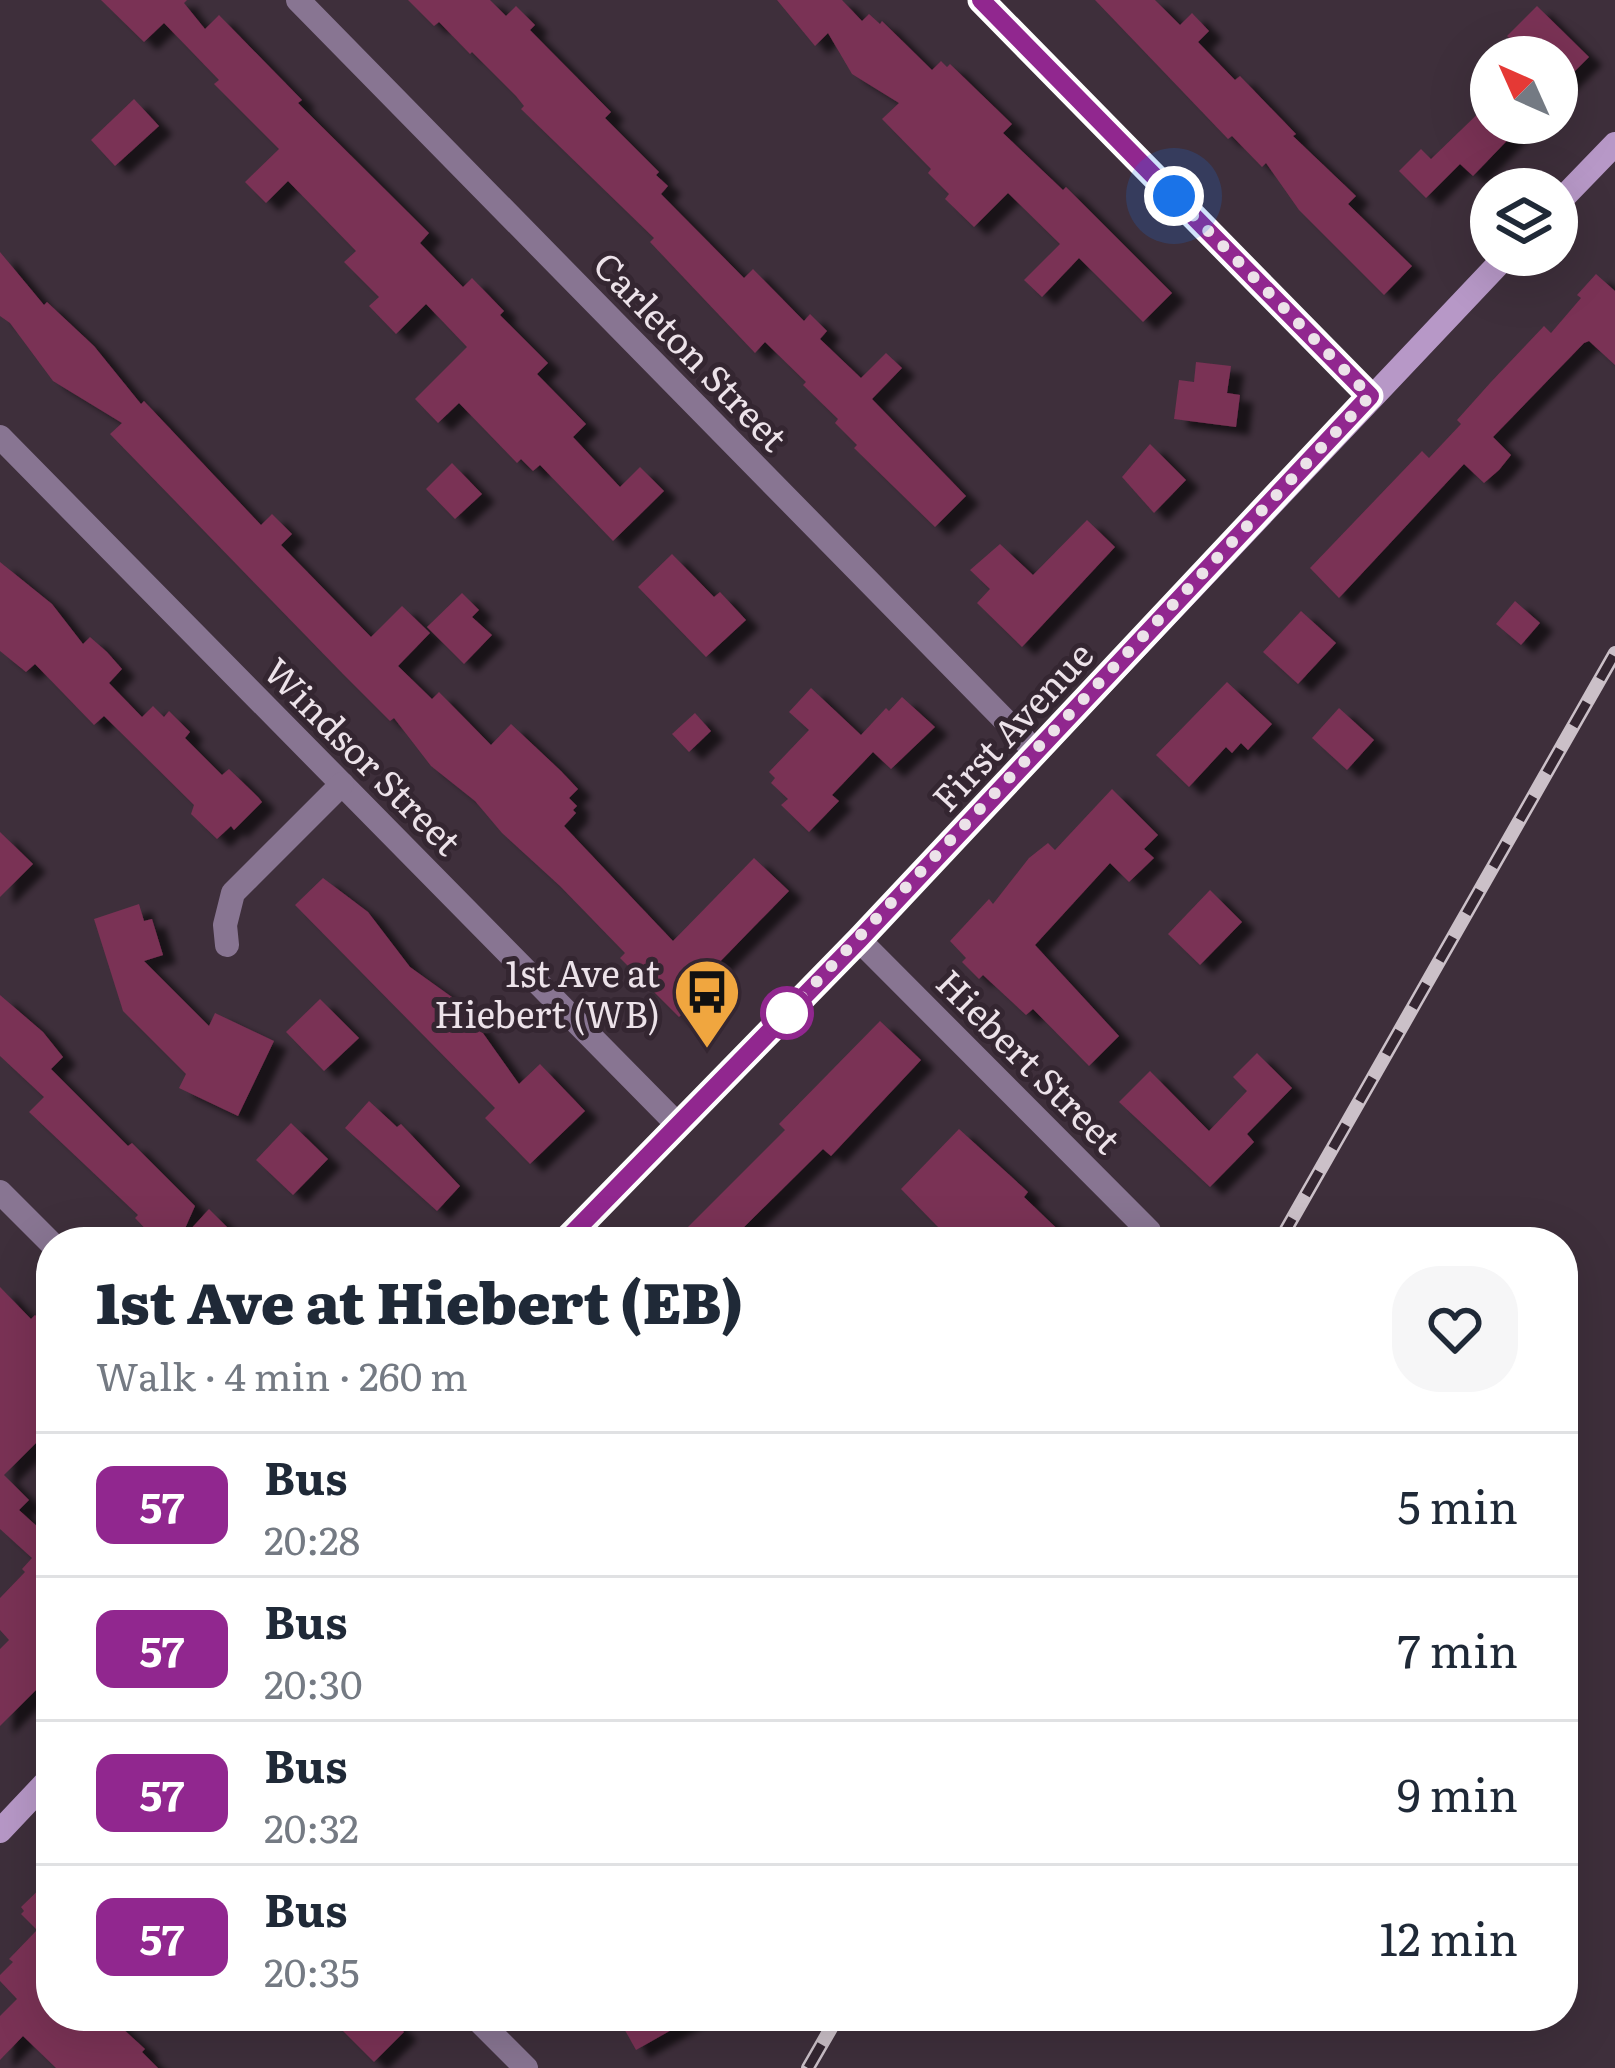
<!DOCTYPE html>
<html lang="en">
<head>
<meta charset="utf-8">
<style>
  :root { --surface:#fff; --page:#f6f6f7; --text:#1f2937; --muted:#747a83; --line:#e0e1e3 }
  body { margin:0; font-family:Literata,serif; background:var(--page); color:var(--text); height:100vh; display:flex; flex-direction:column; font-size:45px; white-space:nowrap }
  * { box-sizing:border-box; margin:0 }
  p { font-size:39px; color:var(--muted) }
  .icon { flex:none; width:66px; height:66px; fill:none; stroke:currentColor; stroke-width:2; stroke-linecap:round; stroke-linejoin:round }
  .map { position:relative; flex:1; overflow:hidden }
  .side { position:absolute; left:36px; top:1227px; width:1542px; height:804px; display:flex; flex-direction:column; background:var(--surface); border-radius:48px; box-shadow:0 12px 48px #0002 }
  .side>* { flex:none }
  .badge { padding:0 24px; border-radius:18px; font-size:42px; line-height:78px }
  .needle { width:78px; rotate:315deg }
  .buttons { position:absolute; left:1470px; top:36px; display:grid; gap:24px }
  .buttons a { display:grid; place-items:center; width:108px; height:108px; border-radius:50%; background:var(--surface); box-shadow:0 12px 48px #0002; font-size:60px }
  .you { position:absolute; width:60px; height:60px; margin:-30px; border:9px solid #fff; border-radius:50%; background:#1a73e8; box-shadow:0 0 0 18px #1a73e833 }
  .map>.badge { position:absolute; translate:-50% -50%; box-shadow:0 0 0 6px #fff }
  .round { display:grid; place-items:center; flex:none; width:126px; height:126px; border-radius:48px; background:var(--page) }
  .summary { display:flex; align-items:center; justify-content:space-between; height:204px; padding:0 60px }
  h1 { font-size:57px; font-weight:800; line-height:90px }
  ul { padding:0; list-style:none }
  li { display:flex; align-items:center; gap:36px; height:144px; padding:0 60px; border-top:3px solid var(--line) }
  li div { flex:1 }
  li b { display:block; font-size:45px }
  li em { font-style:normal }
  li .badge { min-width:132px; font-weight:700; text-align:center }
  .map>svg:first-child { display:block }
  .building { fill:#7a3154; filter:url(#shadow) }
  .lines { fill:none; stroke-linecap:round; stroke-linejoin:round }
  .street { stroke:#887592; stroke-width:24 }
  .secondary { stroke:#b798c7; stroke-width:24 }
  .rail-casing { stroke:#cbc0c8; stroke-width:14 }
  .rail { stroke:#342631; stroke-width:9; stroke-dasharray:27; stroke-linecap:butt }
  .line-casing { stroke:#fff; stroke-width:27 }
  .line { stroke:#91278f; stroke-width:18 }
  .walk { stroke:#ece2e9; stroke-width:12; stroke-dasharray:0 21.6 }
  .stop-dot { fill:#fff; stroke:#91278f; stroke-width:6 }
  .labels { text-anchor:middle; dominant-baseline:central; stroke-width:10; stroke-linejoin:round; paint-order:stroke }
  .street-label { font-size:36px; fill:#ece2e9; stroke:#342631 }
  .poi-label { font-size:36px; fill:#ece2e9; stroke:#342631; text-anchor:end }
</style>
</head>
<body>
<div class="map">
<svg width="1615" height="2068" viewBox="0 0 1615 2068">
  <defs>
    <filter id="shadow"><feDropShadow dx="13" dy="8" stdDeviation="3" flood-color="#0009"/></filter>
  </defs>
  <rect width="100%" height="100%" fill="#3e2f3b"/>
  <g class="building">
    <path d="M 101,0 L 187,0 L 184,3 L 205,29 L 219,15 L 302,100 L 298,103 L 429,233 L 420,243 L 463,287 L 472,278 L 504,311 L 500,315 L 548,363 L 537,374 L 586,424 L 573,437 L 620,487 L 640,467 L 664,491 L 613,541 L 540,465 L 533,471 L 521,459 L 517,463 L 459,403 L 438,423 L 415,399 L 467,347 L 426,304 L 396,334 L 369,306 L 379,297 L 344,262 L 356,251 L 288,181 L 266,203 L 245,182 L 279,149 L 214,84 L 219,80 L 164,23 L 144,42 Z"/>
    <path d="M 408,0 L 490,0 L 506,16 L 516,6 L 535,25 L 530,30 L 611,112 L 605,118 L 659,172 L 656,175 L 668,186 L 661,194 L 744,278 L 753,269 L 804,321 L 810,314 L 827,331 L 820,339 L 861,378 L 886,353 L 902,368 L 872,399 L 966,496 L 935,527 L 854,448 L 857,445 L 835,423 L 838,419 L 803,385 L 806,382 L 765,342 L 755,353 L 650,242 L 654,238 L 521,109 L 524,106 L 516,96 L 472,52 L 470,54 L 439,22 L 434,26 Z"/>
    <path d="M 777,0 L 842,0 L 862,21 L 869,14 L 880,24 L 882,21 L 932,70 L 941,61 L 947,67 L 950,64 L 1012,124 L 1003,133 L 1063,190 L 1066,187 L 1172,293 L 1143,322 L 1079,258 L 1042,297 L 1024,280 L 1060,244 L 1008,193 L 974,227 L 945,199 L 949,194 L 928,173 L 931,169 L 882,119 L 899,103 L 852,74 L 828,33 L 815,46 Z"/>
    <path d="M 1095,0 L 1155,0 L 1180,25 L 1192,13 L 1209,31 L 1198,42 L 1235,80 L 1240,76 L 1296,134 L 1293,136 L 1356,196 L 1348,204 L 1412,266 L 1384,295 L 1299,210 L 1266,163 L 1262,167 L 1232,136 L 1228,139 Z"/>
    <path d="M 1537,6 L 1589,57 L 1557,89 L 1557,57 L 1529,57 L 1507,36 Z"/>
    <path d="M 134,99 L 159,126 L 115,166 L 91,140 Z"/>
    <path d="M 1491,101 L 1491,123 L 1524,123 L 1473,176 L 1460,164 L 1426,198 L 1399,171 L 1421,149 L 1431,159 Z"/>
    <path d="M 0,252 L 44,305 L 47,302 L 94,346 L 141,404 L 144,401 L 261,525 L 272,514 L 292,534 L 281,545 L 371,637 L 402,606 L 430,633 L 398,666 L 432,699 L 439,692 L 491,745 L 511,724 L 561,771 L 578,789 L 569,798 L 577,806 L 573,810 L 576,813 L 564,826 L 673,941 L 754,858 L 789,891 L 707,975 L 714,983 L 679,1017 L 620,958 L 625,953 L 560,886 L 502,833 L 475,801 L 431,766 L 394,718 L 390,721 L 343,674 L 110,434 L 122,423 L 53,381 L 10,323 L 0,316 Z"/>
    <path d="M 1596,274 L 1615,291 L 1615,365 L 1589,341 L 1584,343 L 1493,437 L 1511,455 L 1499,470 L 1484,483 L 1464,464 L 1339,598 L 1310,568 L 1422,451 L 1429,458 L 1461,424 L 1457,420 L 1491,382 L 1544,326 L 1551,333 L 1581,298 L 1577,295 Z"/>
    <path d="M 1196,362 L 1231,366 L 1227,393 L 1240,395 L 1236,427 L 1174,419 L 1179,380 L 1194,382 Z"/>
    <path d="M 1150,444 L 1186,480 L 1154,513 L 1122,477 Z"/>
    <path d="M 452,463 L 482,494 L 455,519 L 426,489 Z"/>
    <path d="M 1087,520 L 1115,547 L 1022,647 L 977,603 L 990,589 L 970,570 L 1000,544 L 1033,575 Z"/>
    <path d="M 672,554 L 714,597 L 720,592 L 746,620 L 706,657 L 638,587 Z"/>
    <path d="M 0,562 L 52,604 L 83,644 L 90,637 L 107,652 L 122,669 L 109,683 L 142,717 L 153,706 L 164,717 L 169,711 L 190,732 L 185,738 L 222,775 L 229,769 L 258,797 L 262,802 L 234,830 L 231,826 L 217,839 L 191,814 L 194,805 L 104,716 L 94,725 L 35,664 L 26,672 L 0,651 Z"/>
    <path d="M 462,593 L 479,610 L 472,617 L 492,635 L 464,664 L 427,627 Z"/>
    <path d="M 1515,601 L 1540,623 L 1521,645 L 1496,624 Z"/>
    <path d="M 1301,611 L 1336,643 L 1298,684 L 1263,652 Z"/>
    <path d="M 1227,682 L 1272,724 L 1248,750 L 1241,743 L 1232,753 L 1226,747 L 1189,787 L 1156,755 Z"/>
    <path d="M 811,688 L 861,735 L 886,708 L 889,711 L 902,697 L 935,727 L 891,769 L 873,752 L 832,795 L 839,801 L 809,832 L 781,805 L 788,799 L 771,783 L 775,778 L 769,772 L 809,730 L 789,712 Z"/>
    <path d="M 1339,708 L 1374,740 L 1347,770 L 1312,738 Z"/>
    <path d="M 695,713 L 711,731 L 689,752 L 672,734 Z"/>
    <path d="M 1112,789 L 1158,835 L 1144,849 L 1154,858 L 1129,882 L 1110,863 L 1035,945 L 1119,1036 L 1089,1066 L 1033,1009 L 1026,1015 L 983,975 L 979,979 L 962,962 L 966,958 L 950,941 L 989,899 L 993,904 L 1029,858 L 1048,843 L 1055,850 Z"/>
    <path d="M 0,832 L 33,864 L 0,897 Z"/>
    <path d="M 323,878 L 368,912 L 410,967 L 463,1005 L 519,1084 L 540,1064 L 585,1111 L 530,1164 L 485,1118 L 495,1108 L 295,905 Z"/>
    <path d="M 1210,890 L 1242,922 L 1200,965 L 1168,934 Z"/>
    <path d="M 139,904 L 144,921 L 152,919 L 163,955 L 144,961 L 209,1026 L 215,1013 L 274,1041 L 238,1116 L 179,1088 L 186,1074 L 123,1011 L 94,919 Z"/>
    <path d="M 0,995 L 43,1032 L 63,1057 L 51,1069 L 128,1146 L 132,1143 L 195,1206 L 179,1242 L 209,1209 L 242,1242 L 158,1242 L 135,1218 L 138,1215 L 29,1112 L 44,1097 L 0,1056 Z"/>
    <path d="M 320,999 L 359,1038 L 324,1071 L 286,1032 Z"/>
    <path d="M 880,1021 L 921,1060 L 831,1156 L 823,1149 L 729,1242 L 673,1242 L 785,1130 L 779,1124 Z"/>
    <path d="M 1257,1053 L 1292,1088 L 1247,1134 L 1254,1142 L 1210,1187 L 1119,1102 L 1150,1071 L 1209,1131 L 1247,1091 L 1233,1077 Z"/>
    <path d="M 369,1101 L 397,1127 L 401,1124 L 460,1186 L 437,1211 L 345,1128 Z"/>
    <path d="M 291,1123 L 328,1159 L 293,1195 L 256,1160 Z"/>
    <path d="M 959,1129 L 1028,1192 L 1024,1197 L 1071,1242 L 954,1242 L 936,1225 L 901,1189 Z"/>
    <path d="M 0,1287 L 31,1319 L 35,1315 L 38,1318 L 51,1305 L 51,1452 L 39,1440 L 4,1475 L 29,1500 L 19,1510 L 51,1539 L 51,1667 L 38,1680 L 42,1684 L 0,1726 L 0,1649 L 9,1640 L 0,1630 L 0,1598 L 25,1572 L 22,1569 L 32,1558 L 0,1529 Z"/>
    <path d="M 51,1878 L 51,2016 L 109,2016 L 145,2049 L 142,2052 L 158,2068 L 56,2068 L 23,2036 L 0,2060 L 0,2016 L 17,1999 L 0,1981 L 0,1975 L 13,1962 L 9,1959 L 37,1930 L 21,1914 L 24,1911 L 21,1907 Z"/>
    <path d="M 328,2016 L 387,2016 L 404,2032 L 374,2062 Z"/>
    <path d="M 617,2016 L 696,2016 L 636,2050 Z"/>
  </g>
  <g class="lines">
    <g class="street">
      <path d="M 298,0 L 1035,751"/>
      <path d="M 981,0 L 1370,396"/>
      <path d="M 0,437 L 676,1123"/>
      <path d="M 859,940 L 1149,1231"/>
      <path d="M 227,945 L 225,925 L 233,893 L 342,784"/>
      <path d="M 0,1192 L 51,1243"/>
      <path d="M 474,2016 L 526,2068"/>
    </g>
    <g class="secondary">
      <path d="M 1557,204 L 1615,144"/>
      <path d="M 564,1242 L 859,940 L 1507,255"/>
      <path d="M 0,1831 L 51,1777"/>
    </g>
    <g class="rail-casing">
      <g id="rail">
        <path d="M 1279,1242 L 1615,653"/>
        <path d="M 808,2068 L 838,2016"/>
      </g>
    </g>
    <use href="#rail" class="rail"/>
  </g>
  <g class="lines">
    <g class="line-casing">
      <path id="line" d="M 564,1242 L 859,940 L 1370,396 L 981,0"/>
    </g>
    <use href="#line" class="line"/>
    <path class="walk" d="M 787,1013 L 1370,396 L 1174,196"/>
  </g>
  <defs>
    <g id="bus-pin" transform="scale(3.45)"><path d="M0 17L-7.5 6A9.5 9.5 0 1 1 7.5 6Z" fill="#f0a63f" stroke="#342631"/><path d="M-5-6H5V4H4V6H2V4H-2V6H-4V4H-5ZM-3.5-4V0h7V-4ZM-3.5 1.2v1.5H-2V1.2ZM2 1.2v1.5H3.5V1.2Z" fill="#111"/></g>
  </defs>
  <g fill-rule="evenodd">
    <use href="#bus-pin" x="707" y="992"/>
  </g>
  <circle class="stop-dot" cx="787" cy="1013" r="24"/>
  <g class="labels">
    <g class="street-label">
      <text transform="translate(692 350) rotate(46)">Carleton Street</text>
      <text transform="translate(1011 725) rotate(-47)">First Avenue</text>
      <text transform="translate(364 755) rotate(45)">Windsor Street</text>
      <text transform="translate(1030 1060) rotate(45)">Hiebert Street</text>
    </g>
    <g class="poi-label">
      <text x="660" y="971">1st Ave at<tspan x="660" dy="41">Hiebert (WB)</tspan></text>
    </g>
  </g>
</svg>
<div class="buttons">
<a><svg class="needle" viewBox="-14 -14 28 28"><path d="M0-13l5 13h-10z" fill="#e53935"/><path d="M0 13l5-13h-10z" fill="#747a83"/></svg></a>
<a><svg class="icon" aria-label="layers" viewBox="0 0 24 24"><path d="M12 4l9 5-9 5-9-5zM3 14l9 5 9-5"/></svg></a>
</div>
<div class="you" style="left:1174px;top:196px"></div>
<section class="side">
<div class="summary"><div><h1>1st Ave at Hiebert (EB)</h1><p>Walk · 4 min · 260 m</p></div><a class="round"><svg class="icon" aria-label="heart" viewBox="0 0 24 24"><path d="M12 20l-8-8c-3-5 5-10 8-4 3-6 11-1 8 4z"/></svg></a></div>
<ul>
<li><span class="badge" style="background:#91278f;color:#fff">57</span><div><b>Bus</b><p>20:28</p></div><em>5 min</em></li>
<li><span class="badge" style="background:#91278f;color:#fff">57</span><div><b>Bus</b><p>20:30</p></div><em>7 min</em></li>
<li><span class="badge" style="background:#91278f;color:#fff">57</span><div><b>Bus</b><p>20:32</p></div><em>9 min</em></li>
<li><span class="badge" style="background:#91278f;color:#fff">57</span><div><b>Bus</b><p>20:35</p></div><em>12 min</em></li>
</ul>
</section>
</div>
</body>
</html>
